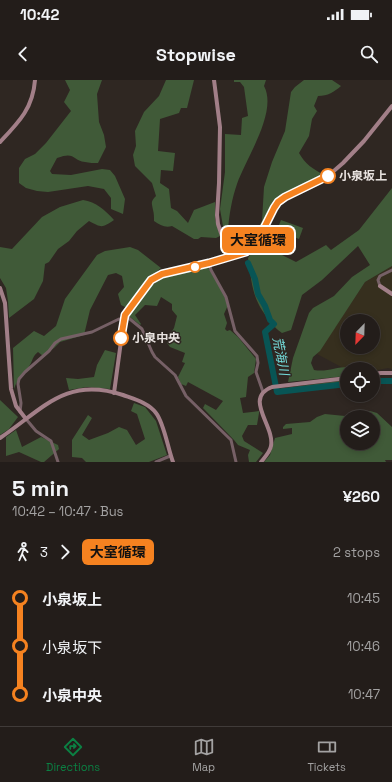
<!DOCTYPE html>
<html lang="en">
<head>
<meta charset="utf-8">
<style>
  :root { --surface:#231d1a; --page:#2b2623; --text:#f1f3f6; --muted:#a3a2a2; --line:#403b39; --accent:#0b8043 }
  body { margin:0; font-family:"Space Grotesk","Noto Sans JP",sans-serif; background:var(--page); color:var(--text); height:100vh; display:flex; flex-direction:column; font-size:15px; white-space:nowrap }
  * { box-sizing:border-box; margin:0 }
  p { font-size:13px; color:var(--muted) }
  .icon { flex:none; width:22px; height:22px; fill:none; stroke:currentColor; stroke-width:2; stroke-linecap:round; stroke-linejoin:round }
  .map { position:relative; height:382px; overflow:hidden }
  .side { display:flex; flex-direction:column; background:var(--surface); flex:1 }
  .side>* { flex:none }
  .badge { padding:0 8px; border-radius:6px; font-size:14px; line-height:26px }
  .needle { width:26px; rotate:203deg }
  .tools { position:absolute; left:340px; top:234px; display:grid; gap:8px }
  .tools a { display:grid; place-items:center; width:40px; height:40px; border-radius:50%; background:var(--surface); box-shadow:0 2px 6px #0003,0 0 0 1px var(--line); font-size:20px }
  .map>.badge { position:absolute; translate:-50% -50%; box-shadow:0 0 0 2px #fff }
  .legs { display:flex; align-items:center; gap:6px; height:44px; padding:0 12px; font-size:13px }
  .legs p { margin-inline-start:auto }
  .headline { display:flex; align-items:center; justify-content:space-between; height:68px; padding:0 12px }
  h1 { font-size:22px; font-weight:700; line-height:30px }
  ul { padding:0 12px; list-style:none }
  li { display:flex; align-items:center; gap:14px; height:48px; font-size:15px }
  li i { display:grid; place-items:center; width:6px; height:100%; margin:0 5px; background:currentColor }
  li i::after { content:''; width:10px; height:10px; margin:-5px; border:3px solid; border-radius:50%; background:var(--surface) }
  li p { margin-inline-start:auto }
  li:first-child i { background:linear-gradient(#0000 50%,currentColor 0) }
  li:last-child i { background:linear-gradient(currentColor 50%,#0000 0) }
  .status { display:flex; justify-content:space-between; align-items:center; height:28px; padding:0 20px; background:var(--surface); direction:ltr }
  .status svg { height:11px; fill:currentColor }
  header { display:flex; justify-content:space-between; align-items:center; height:52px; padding:0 12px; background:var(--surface); font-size:18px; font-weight:700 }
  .tabs { display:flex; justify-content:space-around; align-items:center; height:56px; border-top:1px solid var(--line); background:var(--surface); font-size:11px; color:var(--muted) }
  .tabs a { display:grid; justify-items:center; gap:2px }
  .tabs .selected { color:var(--accent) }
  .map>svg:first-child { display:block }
  .industrial { fill:#362f1e; fill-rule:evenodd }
  .green { fill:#405a38; fill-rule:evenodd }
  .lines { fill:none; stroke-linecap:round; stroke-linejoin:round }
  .river { stroke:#085555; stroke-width:6 }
  .street { stroke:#766066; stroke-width:3 }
  .secondary { stroke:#a27f88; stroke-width:4 }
  .line-1-casing { stroke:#fff; stroke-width:9 }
  .line-1 { stroke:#f58220; stroke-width:6 }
  .stop-1-dot { fill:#fff; stroke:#f58220; stroke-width:2 }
  .labels { text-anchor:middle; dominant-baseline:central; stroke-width:3; stroke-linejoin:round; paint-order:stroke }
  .stop-label { font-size:12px; font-weight:bold; fill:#e8e2df; stroke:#2f2722; text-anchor:start }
  .water-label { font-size:13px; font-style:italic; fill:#75dedd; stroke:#2f2722 }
</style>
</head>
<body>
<div class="status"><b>10:42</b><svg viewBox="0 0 49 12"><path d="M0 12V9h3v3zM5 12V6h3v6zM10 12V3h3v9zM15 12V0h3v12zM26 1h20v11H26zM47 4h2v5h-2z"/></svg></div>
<header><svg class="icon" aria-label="back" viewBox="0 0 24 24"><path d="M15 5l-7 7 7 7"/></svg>Stopwise<svg class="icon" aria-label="search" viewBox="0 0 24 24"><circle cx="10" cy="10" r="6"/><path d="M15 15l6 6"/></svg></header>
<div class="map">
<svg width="392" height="382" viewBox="0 0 392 382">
  <rect width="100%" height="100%" fill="#2f2722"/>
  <path class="industrial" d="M 392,186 L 392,289 L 388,288 L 373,291 L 373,289 L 347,289 L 347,290 L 317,274 L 365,202 ZM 347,241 L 373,241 L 373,267 L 347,267 Z"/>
  <g class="green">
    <path d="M 65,0 L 102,0 L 97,14 L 99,42 L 104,55 L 106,67 L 98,83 C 94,83 89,83 85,82 C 72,80 75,71 57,78 L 50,91 L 52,94 L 71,95 L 102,89 L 110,90 L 115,96 L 125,119 L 123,134 L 111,129 L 111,118 L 104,109 L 88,106 L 48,112 L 37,111 L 26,108 L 19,103 L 19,88 L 25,79 L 35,74 L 46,63 L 71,31 L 64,22 L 70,10 Z"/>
    <path d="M 166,0 L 194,0 L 187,28 L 181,28 L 179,33 L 160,39 L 158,71 L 175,73 L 173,91 L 161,90 L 160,103 L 169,109 L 171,128 L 177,131 L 188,143 L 194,130 L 215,122 L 215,139 L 220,156 L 216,158 L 201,157 L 198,159 L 194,159 L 172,146 C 165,148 160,145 154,141 C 154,137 154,133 153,130 C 152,123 150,122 156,116 L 152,103 L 135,86 L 133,75 L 136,66 L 135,51 L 144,32 L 159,16 Z"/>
    <path d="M 234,0 L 266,0 L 264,6 C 278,32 246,78 237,104 C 232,118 229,135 228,150 L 224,152 L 220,129 L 225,92 L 225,54 L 241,55 L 242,38 L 248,36 L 244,7 L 240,2 L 234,2 Z"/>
    <path d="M 304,0 L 332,0 L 341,6 C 334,12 328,16 318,16 L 314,26 L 317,31 L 312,39 L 309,56 L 299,73 C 305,84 313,89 324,95 L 281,116 L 273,125 L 260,151 L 257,150 L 262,141 L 264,107 L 272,82 L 285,51 L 291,12 L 295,7 Z"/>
    <path d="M 392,108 L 392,186 L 365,202 L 320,271 L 313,277 L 311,283 L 314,290 C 330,293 343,283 357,289 L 347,289 L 347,296 L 288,302 L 293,278 L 309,233 L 313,228 L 334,216 L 352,197 L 370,185 L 358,166 L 322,200 L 302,215 L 291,250 L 282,253 C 277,250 274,246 271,242 C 252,221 252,204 248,178 L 261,159 L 270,173 L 278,173 L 296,182 L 326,165 L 331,170 L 359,150 Z"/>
    <path d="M 83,120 C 96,122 105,130 114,140 C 102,148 102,148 89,141 L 77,151 L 69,161 L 58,169 L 49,182 L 45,184 L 43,201 L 34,219 L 9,238 L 8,221 L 6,208 L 0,198 L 0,167 L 12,169 L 42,137 L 60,127 Z"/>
    <path d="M 281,140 L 303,148 L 299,159 L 277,150 Z"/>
    <path d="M 130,167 L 138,170 L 161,188 L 147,200 L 127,228 L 121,225 L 118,214 L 124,207 L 122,196 L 116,193 L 108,195 L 90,230 L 84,255 L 60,262 L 54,268 L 43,276 L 38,272 C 33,276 33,279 31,283 C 26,293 17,298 14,309 L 13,268 L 34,251 L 44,256 L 56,246 L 65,219 L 97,175 L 105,171 Z"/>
    <path d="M 208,187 L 226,218 L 228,225 L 224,234 L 227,243 L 225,249 L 227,251 L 230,250 L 238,257 L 256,279 L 254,293 L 248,297 L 246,317 L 240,318 L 243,333 L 259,331 L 259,333 L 257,345 L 248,345 L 242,356 L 244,361 L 263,373 L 256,382 L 249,382 L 248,375 L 250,370 L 238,365 L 234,360 L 203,328 L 205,324 L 216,330 L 223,321 L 188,302 L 186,306 L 181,304 L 178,297 L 185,283 L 182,282 L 185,273 L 170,267 L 167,263 L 167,259 L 174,248 L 177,236 L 172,230 L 172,224 L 161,217 L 157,226 L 145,225 L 135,235 L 141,244 L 140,245 L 130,237 L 130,233 L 150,207 L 160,199 Z"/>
    <path d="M 105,270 L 116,273 L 110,309 L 87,307 L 69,310 L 66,298 L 78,299 L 94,297 L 97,285 Z"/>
    <path d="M 347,300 L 347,304 L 304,310 L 278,311 L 278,309 Z"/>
    <path d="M 0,320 L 18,337 L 9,349 L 0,355 Z"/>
    <path d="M 134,323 L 145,327 L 156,341 L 167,375 L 149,382 L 86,382 L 82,378 L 72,377 L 72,360 L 88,335 L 92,338 L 82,355 L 89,360 L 108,353 L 119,347 L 127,350 L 136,365 L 145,359 L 137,334 L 131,331 Z"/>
    <path d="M 370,331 L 377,333 L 392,347 L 392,380 L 385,380 L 386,382 L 264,382 L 270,375 L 275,358 L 292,354 L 292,348 L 283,349 L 283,347 L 286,344 L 310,342 L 317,337 L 325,334 L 345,336 ZM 347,337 L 373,337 L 373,363 L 347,363 Z"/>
    <path d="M 16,350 L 22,367 L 41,357 L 58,365 L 59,369 L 44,382 L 41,382 L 19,372 L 6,376 L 6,357 Z"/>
  </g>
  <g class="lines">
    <g class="river">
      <path d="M 248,183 L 255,199 L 258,214 L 265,226 L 270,240 L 274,244 L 265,252 L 277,312 L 347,304"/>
      <path d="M 373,301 L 392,301"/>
    </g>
    <g class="street">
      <path d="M 209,183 L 211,190 L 226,217 L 235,251 L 257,276 L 258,283 L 256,292 L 263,312"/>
      <path d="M 380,206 L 378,200 L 380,196 L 392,190"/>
      <path d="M 125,235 L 142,249 L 152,272 L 155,277 L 175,295 L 186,316 L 231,360 L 236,382"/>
      <path d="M 20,332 L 21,323 L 18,304 L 19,299 L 25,292 L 49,271 L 55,263 L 61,259 L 92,252 L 119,239 L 124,239"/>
      <path d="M 26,339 L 36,351 L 51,361 L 58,382"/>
      <path d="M 156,382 L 170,376"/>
    </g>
    <g class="secondary">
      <path d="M 214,0 L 220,47 L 219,103 L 217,135 L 218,144 L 229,177"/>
      <path d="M 0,62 C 19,42 33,28 35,0"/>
      <path d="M 380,206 L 392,214"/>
      <path d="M 0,208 L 5,223 L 11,309 L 16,326 L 26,339"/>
      <path d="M 373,294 L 381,293 L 392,293"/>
      <path d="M 114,313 L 124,239 L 128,230 L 145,206 L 156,197 L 163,194 L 209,183 L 246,172 L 251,168 L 257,162 L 273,128 L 278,121 L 285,117 L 328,96 L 343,83 L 364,61 L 392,26"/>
      <path d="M 0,358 C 43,329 66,296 123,315 C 134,319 149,323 156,333 C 164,343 168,369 173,382"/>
      <path d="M 261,382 C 265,377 270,372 271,366 C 275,346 243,318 272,307 L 347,298"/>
    </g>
  </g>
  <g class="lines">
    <g class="line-1-casing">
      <path id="line-1" d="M 121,258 L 125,235 L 151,200 L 162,194 L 209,183 L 246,172 L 251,168 L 257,162 L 274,128 L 278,122 L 285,117 L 328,96"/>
    </g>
    <use href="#line-1" class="line-1"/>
  </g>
  <g class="stop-1-dot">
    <circle cx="328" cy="96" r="7"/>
    <circle cx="195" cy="187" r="5"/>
    <circle cx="121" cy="258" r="7"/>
  </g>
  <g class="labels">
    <g class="stop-label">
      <text x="339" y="96">小泉坂上</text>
      <text x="132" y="258">小泉中央</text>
    </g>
    <g class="water-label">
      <text transform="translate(281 276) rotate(79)">荒海川</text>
    </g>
  </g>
</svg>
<div class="tools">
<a><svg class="needle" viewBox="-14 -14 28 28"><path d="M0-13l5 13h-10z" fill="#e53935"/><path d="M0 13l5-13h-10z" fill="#a3a2a2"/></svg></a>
<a><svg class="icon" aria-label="locate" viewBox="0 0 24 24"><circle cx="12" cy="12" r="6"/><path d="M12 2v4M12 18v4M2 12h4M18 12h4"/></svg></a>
<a><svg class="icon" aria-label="layers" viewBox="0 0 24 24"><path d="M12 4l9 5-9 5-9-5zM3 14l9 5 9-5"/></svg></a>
</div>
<b class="badge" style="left:258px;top:160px;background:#f58220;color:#111">大室循環</b>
</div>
<section class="side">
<div class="headline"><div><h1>5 min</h1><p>10:42 – 10:47 · Bus</p></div><b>¥260</b></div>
<div class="legs"><svg class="icon" aria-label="walk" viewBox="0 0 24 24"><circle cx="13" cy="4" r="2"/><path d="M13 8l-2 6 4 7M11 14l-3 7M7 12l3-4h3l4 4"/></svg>3<svg class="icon" aria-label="forward" viewBox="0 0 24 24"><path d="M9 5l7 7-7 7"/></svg><b class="badge" style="background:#f58220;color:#111">大室循環</b><p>2 stops</p></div>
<ul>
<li><i style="color:#f58220"></i><b>小泉坂上</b><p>10:45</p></li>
<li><i style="color:#f58220"></i><span>小泉坂下</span><p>10:46</p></li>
<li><i style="color:#f58220"></i><b>小泉中央</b><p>10:47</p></li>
</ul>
</section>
<nav class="tabs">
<a class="selected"><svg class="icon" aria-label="directions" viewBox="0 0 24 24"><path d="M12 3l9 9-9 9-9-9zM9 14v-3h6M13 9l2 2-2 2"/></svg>Directions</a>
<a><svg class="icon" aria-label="map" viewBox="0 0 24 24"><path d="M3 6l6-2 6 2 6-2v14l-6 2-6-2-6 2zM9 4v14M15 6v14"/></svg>Map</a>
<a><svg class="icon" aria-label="tickets" viewBox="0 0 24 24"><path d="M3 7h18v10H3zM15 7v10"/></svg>Tickets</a>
</nav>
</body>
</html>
